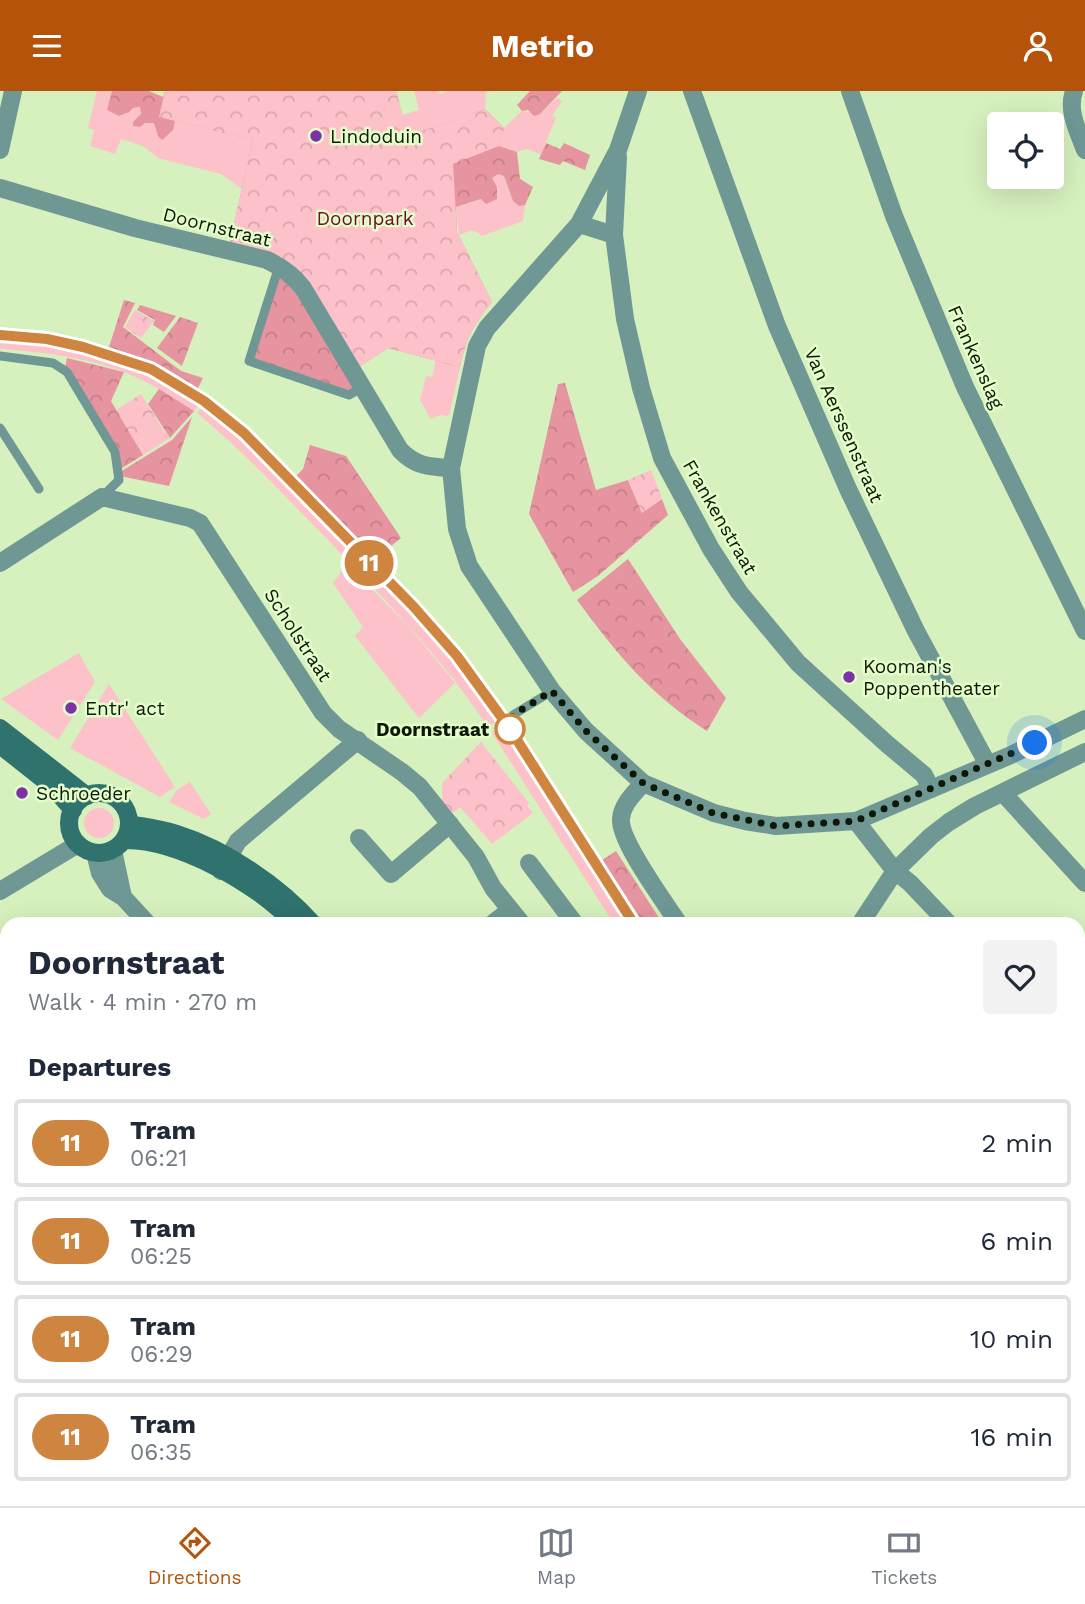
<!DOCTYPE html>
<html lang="en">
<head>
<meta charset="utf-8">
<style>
  :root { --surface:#fff; --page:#f2f2f3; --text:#1f2937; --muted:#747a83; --line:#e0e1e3; --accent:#b45309 }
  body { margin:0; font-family:"Work Sans",sans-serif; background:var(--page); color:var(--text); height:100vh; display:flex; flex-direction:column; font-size:26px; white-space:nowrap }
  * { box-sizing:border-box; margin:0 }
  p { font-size:23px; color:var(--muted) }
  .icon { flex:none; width:38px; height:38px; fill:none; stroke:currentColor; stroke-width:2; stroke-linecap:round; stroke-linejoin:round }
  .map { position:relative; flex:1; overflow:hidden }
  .side { position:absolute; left:0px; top:826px; width:1085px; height:590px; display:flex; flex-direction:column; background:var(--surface); border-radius:21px 21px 0 0; box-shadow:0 7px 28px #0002 }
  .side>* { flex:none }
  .badge { padding:0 14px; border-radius:23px; font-size:24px; line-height:46px }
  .controls { position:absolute; left:987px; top:21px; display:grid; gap:14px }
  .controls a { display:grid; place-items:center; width:77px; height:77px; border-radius:7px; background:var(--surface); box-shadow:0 7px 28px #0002; font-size:35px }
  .you { position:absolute; width:35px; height:35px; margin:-18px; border:5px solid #fff; border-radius:50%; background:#1a73e8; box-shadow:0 0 0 10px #1a73e833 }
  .map>.badge { position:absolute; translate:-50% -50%; box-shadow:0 0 0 4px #fff }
  h2 { padding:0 28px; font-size:26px; line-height:63px }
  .round { display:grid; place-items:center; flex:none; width:74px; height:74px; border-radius:7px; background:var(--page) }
  .overview { display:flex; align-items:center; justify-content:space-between; height:119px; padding:0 28px }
  h1 { font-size:33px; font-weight:700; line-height:52px }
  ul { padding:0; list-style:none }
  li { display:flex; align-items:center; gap:21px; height:88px; margin:0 14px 10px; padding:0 14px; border:4px solid var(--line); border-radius:7px }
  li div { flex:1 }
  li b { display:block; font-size:26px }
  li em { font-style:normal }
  li .badge { min-width:77px; font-weight:700; text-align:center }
  header { display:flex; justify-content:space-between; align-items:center; height:91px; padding:0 28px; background:var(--accent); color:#fff; font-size:32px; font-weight:700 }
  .menu { display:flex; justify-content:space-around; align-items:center; height:98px; border-top:2px solid var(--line); background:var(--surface); font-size:19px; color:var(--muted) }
  .menu a { display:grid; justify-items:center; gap:4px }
  .menu .on { color:var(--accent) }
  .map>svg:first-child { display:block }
  .green { fill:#fdc2c9 }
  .forest { fill:url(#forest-crowns) }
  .park { fill:url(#park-crowns) }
  .water { fill:#82b8f0 }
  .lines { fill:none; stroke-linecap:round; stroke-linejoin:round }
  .lane { stroke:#6f9895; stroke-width:9 }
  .street { stroke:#6f9895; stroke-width:18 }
  .secondary { stroke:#2f726e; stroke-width:18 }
  .tram { stroke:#798b68; stroke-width:2 }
  .line-casing { stroke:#fff; stroke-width:16 }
  .line { stroke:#cd853f; stroke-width:10 }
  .walk { stroke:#0f1806; stroke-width:7; stroke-dasharray:0 12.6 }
  .poi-dot { fill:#7b32a4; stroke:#e3fdcb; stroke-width:2.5 }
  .stop-dot { fill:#fff; stroke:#cd853f; stroke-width:3.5 }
  .labels { text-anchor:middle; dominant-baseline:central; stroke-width:5; stroke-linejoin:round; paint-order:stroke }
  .poi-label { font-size:19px; fill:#0f1806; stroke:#e3fdcb; text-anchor:start }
  .park-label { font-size:19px; fill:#6e0d2b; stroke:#e3fdcb }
  .street-label { font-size:19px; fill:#0f1806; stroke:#e3fdcb }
  .stop-label { font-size:19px; font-weight:bold; fill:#0f1806; stroke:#e3fdcb; text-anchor:end }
</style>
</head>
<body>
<header><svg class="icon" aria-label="menu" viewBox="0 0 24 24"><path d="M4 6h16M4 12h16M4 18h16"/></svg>Metrio<svg class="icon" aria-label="person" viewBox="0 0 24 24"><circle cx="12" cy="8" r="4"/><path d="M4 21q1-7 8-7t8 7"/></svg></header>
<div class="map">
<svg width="1085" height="1415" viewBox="0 0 1085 1415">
  <defs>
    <pattern id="forest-crowns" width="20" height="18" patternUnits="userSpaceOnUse" patternTransform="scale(1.75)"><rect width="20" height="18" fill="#e694a0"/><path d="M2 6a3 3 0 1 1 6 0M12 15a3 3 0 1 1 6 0" fill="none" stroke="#c47f88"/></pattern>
    <pattern id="park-crowns" width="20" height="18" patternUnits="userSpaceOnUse" patternTransform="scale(1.75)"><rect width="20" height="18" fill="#fdc2c9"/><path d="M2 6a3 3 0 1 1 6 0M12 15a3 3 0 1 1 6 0" fill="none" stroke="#d8a6ab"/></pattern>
  </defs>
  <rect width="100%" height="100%" fill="#d6f0be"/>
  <g class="green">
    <path d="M 97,0 L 112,0 L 109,9 L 133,17 L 140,16 L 145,32 L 174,30 L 254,49 L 242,98 L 221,83 L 158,67 L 143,55 L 121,48 L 115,63 L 90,55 L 94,39 L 88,37 Z"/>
    <path d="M 414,0 L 439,0 L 440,3 L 448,0 L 490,0 L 486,2 L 485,18 L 408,45 L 402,24 L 419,19 Z"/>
    <path d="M 557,7 L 562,10 L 552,25 L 556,27 L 541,63 L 526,58 L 517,61 L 499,55 L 504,37 L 522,20 L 540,23 Z"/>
    <path d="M 498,83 L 504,85 L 509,100 L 519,115 L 525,114 L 523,130 L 482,145 C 474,137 469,140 459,144 L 456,116 L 482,108 L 492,87 Z"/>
    <path d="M 0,239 C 74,240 146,261 207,303 L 194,320 C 177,310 160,298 142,289 C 100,268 47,261 0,258 Z"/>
    <path d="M 436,269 L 460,276 L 449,325 L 440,324 L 431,328 L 420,309 L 426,285 L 432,286 Z"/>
    <path d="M 211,306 L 256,346 L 425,521 L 462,561 L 507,623 L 488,636 C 442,567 385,509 328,449 C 285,405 244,361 197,322 Z"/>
    <path d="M 162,337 L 170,347 L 143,364 L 136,352 Z"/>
    <path d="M 347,473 L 408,535 L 455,592 L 419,627 L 355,545 L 363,536 L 333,492 Z"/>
    <path d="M 79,562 L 95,591 L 58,649 L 1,608 Z"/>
    <path d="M 109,593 L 175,696 L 160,706 L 70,657 Z"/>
    <path d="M 512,629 L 553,691 L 551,693 L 641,833 L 614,833 L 492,642 Z"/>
    <path d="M 190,691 L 211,723 L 204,728 L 169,711 L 177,699 Z"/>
    <circle cx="99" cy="732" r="15"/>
  </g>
  <g class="forest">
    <path d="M 112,0 L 149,0 L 163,6 L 165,0 L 394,50 L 396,0 L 408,45 L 485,18 L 504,37 L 499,55 L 517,61 L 520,88 L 533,96 L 525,114 L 519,115 L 513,110 L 504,85 L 498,83 L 492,87 L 497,96 L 497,108 L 486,113 L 481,108 L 456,116 L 457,141 L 492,211 C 475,231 465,249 460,276 L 388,257 L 354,279 L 363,296 L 349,304 L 249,270 L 279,175 L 228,159 L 253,49 L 175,30 L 173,39 L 162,49 L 158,45 L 154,32 L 145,32 L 140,36 L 133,35 L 133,31 L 141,23 L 140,16 L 133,17 L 129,21 L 119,25 L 107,19 Z"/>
    <path d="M 530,0 L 562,0 L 540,23 L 534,25 L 528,19 L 522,20 L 517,14 Z"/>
    <path d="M 546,52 L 560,58 L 564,52 L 590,64 L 585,79 L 563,70 L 560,74 L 539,68 Z"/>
    <path d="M 124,209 L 135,212 L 123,236 L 181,280 L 203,287 L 198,297 L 163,276 L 109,256 Z"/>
    <path d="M 140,214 L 176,225 L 164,241 L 153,234 L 155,229 L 137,219 Z"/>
    <path d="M 180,226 L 198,232 L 182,275 L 157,257 Z"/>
    <path d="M 67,267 L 124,281 L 111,310 L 143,364 L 119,379 L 115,360 L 65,277 Z"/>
    <path d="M 565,292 L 596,399 L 628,389 L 642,421 L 662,408 L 668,424 L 598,485 L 573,501 L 529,423 L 558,293 Z"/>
    <path d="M 159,298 L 194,320 L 170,347 L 148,313 Z"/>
    <path d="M 192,326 L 169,395 L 120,385 L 120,381 L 172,349 Z"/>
    <path d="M 310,354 L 346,365 L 401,447 L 376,467 L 296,385 L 303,378 Z"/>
    <path d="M 628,468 L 680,548 L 726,607 L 707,640 C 649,603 617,563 577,509 Z"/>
    <path d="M 616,760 L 663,833 L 644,833 L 602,769 Z"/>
    <path d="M 1078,1374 L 1085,1377 L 1085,1415 L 1074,1415 L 1064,1409 L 1078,1409 Z"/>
  </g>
  <g class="park">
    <path d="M 165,0 L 396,0 L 408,45 L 485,18 L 504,37 L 499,55 L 453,73 L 457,141 L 492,211 C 475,232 465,249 460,276 L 388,257 L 354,279 L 304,197 L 228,159 L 253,49 L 159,26 Z"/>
    <path d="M 135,219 L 154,230 L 141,247 L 125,236 Z"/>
    <path d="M 141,303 L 162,337 L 136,352 L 116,319 Z"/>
    <path d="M 651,379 L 662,408 L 642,422 L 628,389 Z"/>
    <path d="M 481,651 L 529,712 L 527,715 L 533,722 L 492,753 L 460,716 L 450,724 L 442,715 L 442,692 Z"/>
  </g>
  <g class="water">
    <path d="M 7,934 L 7,1089 L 0,1077 L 0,938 Z"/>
    <path d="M 189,1409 L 409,1409 L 413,1415 L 193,1415 Z"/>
  </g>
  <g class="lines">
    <g class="lane">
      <path d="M 279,175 L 249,270 L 349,304 L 363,296"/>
      <path d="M 0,265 L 53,272 L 67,281 L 115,361 L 119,389 L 103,405"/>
      <path d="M 0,337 L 39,398"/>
      <path d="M 513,624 L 552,600"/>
    </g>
    <g class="street">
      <path d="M 638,0 L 618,59 L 579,133 L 487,237 L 477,255 L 451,377 L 457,438 L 469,475 L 552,600 L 586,640 L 643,692 L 714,722 L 745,730 L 776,735 L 856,730 L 895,780 L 910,792 L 949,833"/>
      <path d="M 692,0 L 777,235 L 848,398 L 916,540 L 987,672"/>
      <path d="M 850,0 L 894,125 L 965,296 L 1085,540"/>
      <path d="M 1074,0 C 1067,20 1078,40 1085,59"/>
      <path d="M 0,59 L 13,0"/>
      <path d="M 618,66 L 614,144 L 625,228 L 641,297 L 662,367 L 711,458 L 739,501 L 798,572 L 887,653 L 924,684 L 931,698"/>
      <path d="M 0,97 L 135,137 L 267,169 C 282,176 293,184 303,197 L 400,359 C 415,375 429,376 451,377"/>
      <path d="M 579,133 L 614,144"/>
      <path d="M 0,472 L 102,406 L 190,427 L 200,432 L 323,622 L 339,638 L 402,681 L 420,696 L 476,766 L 493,797 L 522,833"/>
      <path d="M 643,692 C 634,703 622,713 621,728 C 619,750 666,813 679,833"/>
      <path d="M 1003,702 L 1085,792"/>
      <path d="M 856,730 L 1011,664 L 1085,628"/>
      <path d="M 359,747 L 391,783 L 450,733"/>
      <path d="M 113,759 L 123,806"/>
      <path d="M 95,762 L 100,782 L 110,798 L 123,806 L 148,833"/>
      <path d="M 529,772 L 575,833"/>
      <path d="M 221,780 L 238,750 L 358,649"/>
      <path d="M 0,800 L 78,753"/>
      <path d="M 492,833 L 510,819"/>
      <path d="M 860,833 L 895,780 L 931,745 L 949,731 L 975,715 L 1085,661"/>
      <path d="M 0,911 L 7,907"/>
      <path d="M 0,930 L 7,926"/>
      <path d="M 1078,972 L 1085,979"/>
      <path d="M 0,1103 L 7,1116"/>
      <path d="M 0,1138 L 7,1151"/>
      <path d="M 1078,1358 L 1085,1361"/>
      <path d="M 0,1362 L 7,1374"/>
      <path d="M 28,1409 L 32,1415"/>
      <path d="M 122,1409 L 123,1415"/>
      <path d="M 157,1409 L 160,1415"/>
      <path d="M 420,1409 L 423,1415"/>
      <path d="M 492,1409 L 495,1415"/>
      <path d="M 661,1409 L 665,1415"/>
      <path d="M 1029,1409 L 1040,1415"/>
    </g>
    <g class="secondary">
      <path d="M 0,637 L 87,705"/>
      <path d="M 0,654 L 53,696 L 73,719"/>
      <circle cx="99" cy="732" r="30"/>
      <path d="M 129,733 C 145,736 162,738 177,743 C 225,758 280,795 313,833"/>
      <path d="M 124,749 C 177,748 259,793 294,833"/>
      <path d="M 1078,1158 L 1085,1157"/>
      <path d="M 1078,1216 L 1085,1214"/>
      <path d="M 792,1409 L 798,1415"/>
      <path d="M 810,1409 L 815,1415"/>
    </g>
    <g class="tram">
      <path d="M 0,244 C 90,243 178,283 244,343 L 413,515 L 458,564 L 510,638 L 634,833"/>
      <path d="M 1078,1176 L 1085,1175"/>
      <path d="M 1078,1195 L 1085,1193"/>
      <path d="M 1078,1379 L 1085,1382"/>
    </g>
  </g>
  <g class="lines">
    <g class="line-casing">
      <path id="line" d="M 0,244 L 47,248 L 83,256 L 151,278 L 204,310 L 244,342 L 413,515 L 457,565 L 510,638 L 634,833"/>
    </g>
    <use href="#line" class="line"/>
    <path class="walk" d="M 510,638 L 513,624 L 552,600 L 586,640 L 643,692 L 713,722 L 776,735 L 856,730 L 1035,652"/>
  </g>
  <g class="poi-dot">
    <circle cx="316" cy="45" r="7"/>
    <circle cx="849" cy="586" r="7"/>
    <circle cx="71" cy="617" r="7"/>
    <circle cx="22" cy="702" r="7"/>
  </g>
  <circle class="stop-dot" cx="510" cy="638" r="14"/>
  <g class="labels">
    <g class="poi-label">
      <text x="330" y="45">Lindoduin</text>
      <text x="863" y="575">Kooman's<tspan x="863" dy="22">Poppentheater</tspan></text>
      <text x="85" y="617">Entr' act</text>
      <text x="36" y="702">Schroeder</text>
    </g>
    <g class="park-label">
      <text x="365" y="127">Doornpark</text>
    </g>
    <g class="street-label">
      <text transform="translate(217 136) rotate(14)">Doornstraat</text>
      <text transform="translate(976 266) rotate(66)">Frankenslag</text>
      <text transform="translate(844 334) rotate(66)">Van Aerssenstraat</text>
      <text transform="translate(720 426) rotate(60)">Frankenstraat</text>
      <text transform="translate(298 544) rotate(57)">Scholstraat</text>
    </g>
    <g class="stop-label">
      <text x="489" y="638">Doornstraat</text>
    </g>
  </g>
</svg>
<div class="controls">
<a><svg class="icon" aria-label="locate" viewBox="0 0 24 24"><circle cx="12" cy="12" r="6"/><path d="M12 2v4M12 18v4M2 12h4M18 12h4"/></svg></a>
</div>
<div class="you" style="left:1035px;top:652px"></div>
<b class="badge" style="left:369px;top:472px;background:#cd853f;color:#fff">11</b>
<section class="side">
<div class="overview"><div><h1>Doornstraat</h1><p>Walk · 4 min · 270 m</p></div><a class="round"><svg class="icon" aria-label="heart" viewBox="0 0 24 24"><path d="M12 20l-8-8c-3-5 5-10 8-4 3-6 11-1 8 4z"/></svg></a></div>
<h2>Departures</h2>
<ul>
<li><span class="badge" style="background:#cd853f;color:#fff">11</span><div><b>Tram</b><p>06:21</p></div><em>2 min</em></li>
<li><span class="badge" style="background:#cd853f;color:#fff">11</span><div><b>Tram</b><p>06:25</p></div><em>6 min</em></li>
<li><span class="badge" style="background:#cd853f;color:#fff">11</span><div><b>Tram</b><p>06:29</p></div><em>10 min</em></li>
<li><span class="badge" style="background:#cd853f;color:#fff">11</span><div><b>Tram</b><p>06:35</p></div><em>16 min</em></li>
</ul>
</section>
</div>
<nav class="menu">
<a class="on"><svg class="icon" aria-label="directions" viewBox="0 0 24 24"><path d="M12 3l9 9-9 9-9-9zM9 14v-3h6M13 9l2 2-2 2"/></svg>Directions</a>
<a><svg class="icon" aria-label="map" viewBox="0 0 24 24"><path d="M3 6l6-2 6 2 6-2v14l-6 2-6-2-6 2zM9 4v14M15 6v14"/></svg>Map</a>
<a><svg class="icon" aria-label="tickets" viewBox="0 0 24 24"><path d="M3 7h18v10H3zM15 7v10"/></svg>Tickets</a>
</nav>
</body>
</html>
